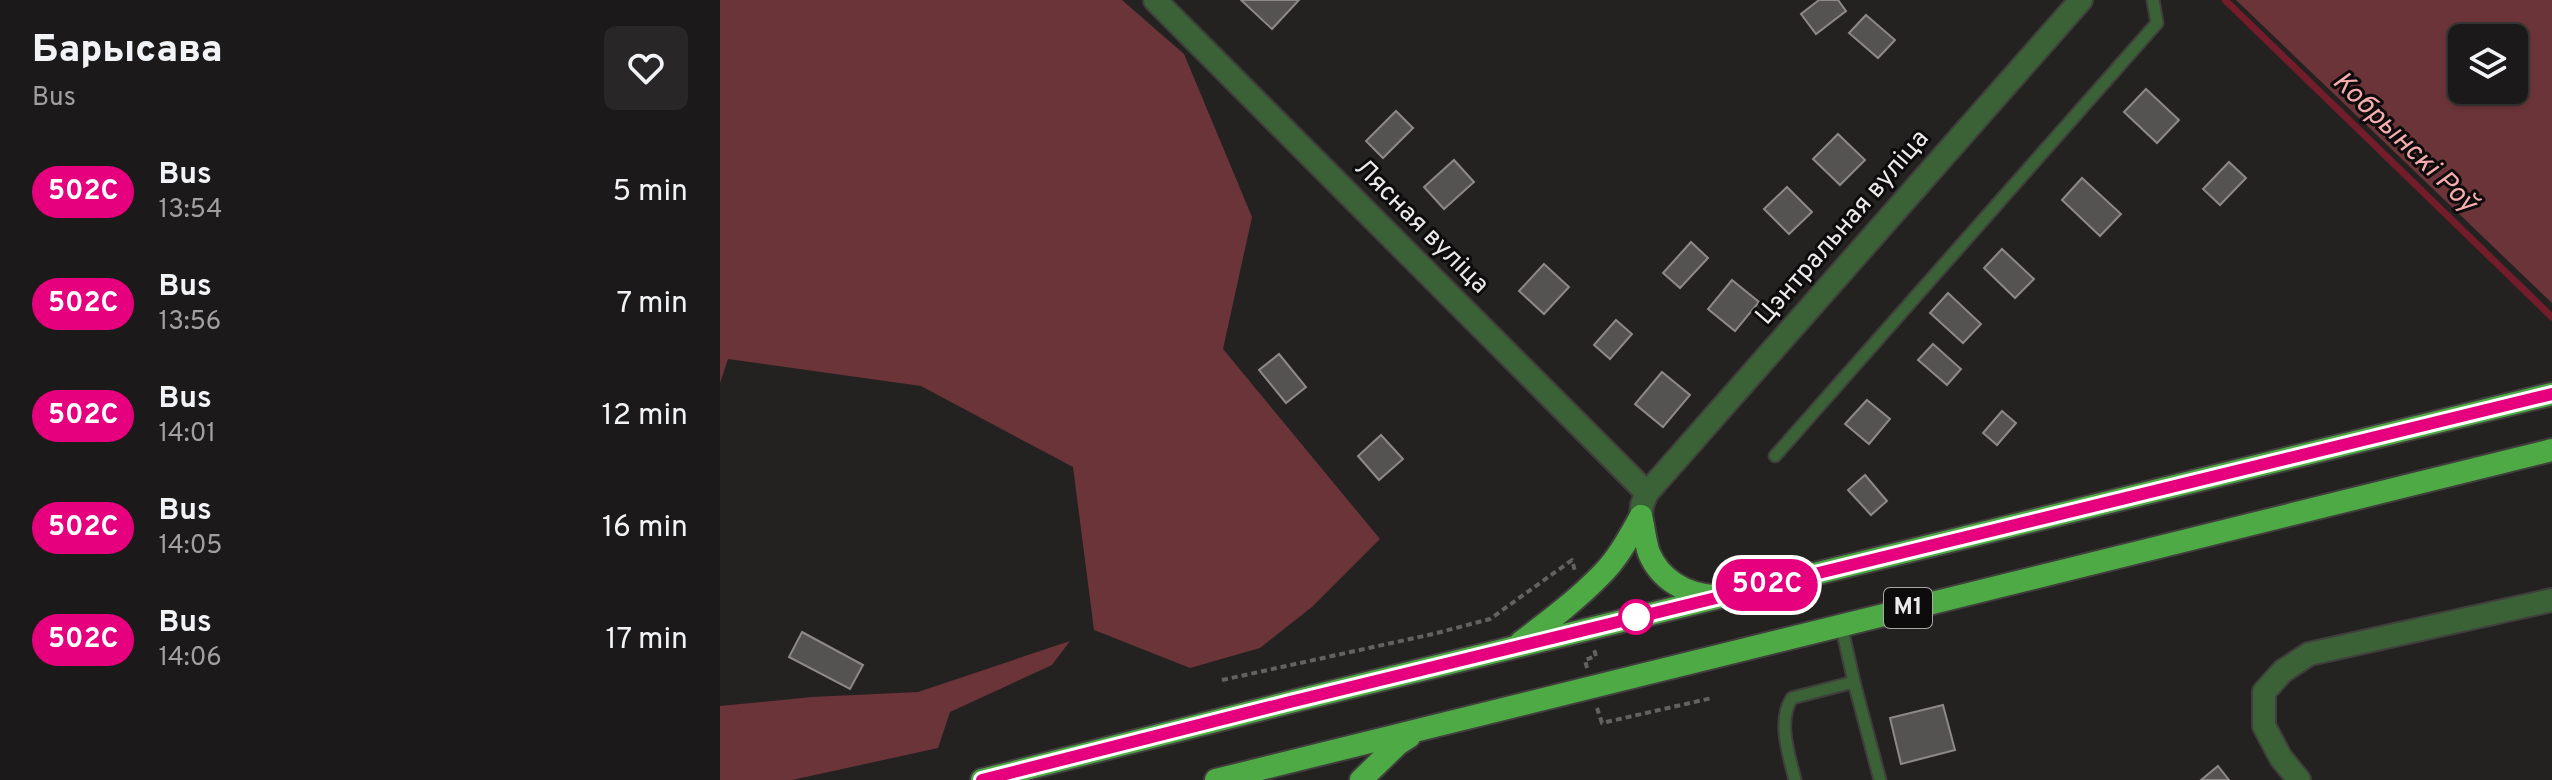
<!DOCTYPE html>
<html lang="en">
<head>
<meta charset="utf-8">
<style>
  :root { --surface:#1b1919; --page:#282626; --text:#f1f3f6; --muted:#a0a0a2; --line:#393838 }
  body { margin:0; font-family:Overpass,sans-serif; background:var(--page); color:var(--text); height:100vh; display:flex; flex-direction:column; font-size:30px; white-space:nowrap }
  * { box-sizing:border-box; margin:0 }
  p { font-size:26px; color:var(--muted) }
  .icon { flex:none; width:44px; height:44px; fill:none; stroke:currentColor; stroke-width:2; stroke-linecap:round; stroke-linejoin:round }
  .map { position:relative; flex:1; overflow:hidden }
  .details { display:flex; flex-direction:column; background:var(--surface); width:720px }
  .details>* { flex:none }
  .badge { padding:0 16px; border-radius:26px; font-size:28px; line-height:52px }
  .controls { position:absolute; left:1728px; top:24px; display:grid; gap:16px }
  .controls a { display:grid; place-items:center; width:80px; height:80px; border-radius:12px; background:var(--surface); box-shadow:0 2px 6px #0004,0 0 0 2px var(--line); font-size:40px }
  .map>.badge { position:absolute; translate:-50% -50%; box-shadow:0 0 0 4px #fff }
  .round { display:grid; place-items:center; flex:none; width:84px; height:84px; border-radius:12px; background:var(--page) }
  .headline { display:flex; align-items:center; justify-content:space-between; height:136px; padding:0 32px }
  h1 { font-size:38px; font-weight:800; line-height:60px }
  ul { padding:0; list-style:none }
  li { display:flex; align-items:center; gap:24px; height:112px; padding:0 32px }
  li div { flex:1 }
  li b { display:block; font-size:30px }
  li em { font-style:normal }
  li .badge { min-width:88px; font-weight:700; text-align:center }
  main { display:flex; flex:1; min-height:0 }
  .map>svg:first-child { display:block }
  .green { fill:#6b3438; fill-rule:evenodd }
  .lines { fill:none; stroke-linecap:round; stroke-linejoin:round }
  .stream { stroke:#731d2a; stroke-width:7 }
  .building { fill:#555252; stroke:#8d8989; stroke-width:2 }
  .service-casing { stroke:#403d3d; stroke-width:15 }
  .minor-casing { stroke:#403d3d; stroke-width:26 }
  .tertiary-casing { stroke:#403d3d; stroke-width:26 }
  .trunk-casing { stroke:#403d3d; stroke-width:26 }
  .path { stroke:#646161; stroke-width:4; stroke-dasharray:6 4; stroke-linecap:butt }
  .service { stroke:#3b6136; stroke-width:11 }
  .minor { stroke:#3b6136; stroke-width:22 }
  .tertiary { stroke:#3b6136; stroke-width:22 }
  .trunk { stroke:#4eaa44; stroke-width:22 }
  .line-casing { stroke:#fff; stroke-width:18 }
  .line { stroke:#e6007e; stroke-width:12 }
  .stop-dot { fill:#fff; stroke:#e6007e; stroke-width:4 }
  .labels { text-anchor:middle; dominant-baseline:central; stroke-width:6; stroke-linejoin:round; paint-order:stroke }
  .shield { fill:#0d0b0b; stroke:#a9a7a7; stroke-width:2 }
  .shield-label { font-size:24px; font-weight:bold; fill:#eceaea }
  .street-label { font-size:26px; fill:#eceaea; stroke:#0d0b0b }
  .water-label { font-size:28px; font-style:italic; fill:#f7acaf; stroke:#0d0b0b }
</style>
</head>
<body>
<main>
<section class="details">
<div class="headline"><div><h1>Барысава</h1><p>Bus</p></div><a class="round"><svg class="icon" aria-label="heart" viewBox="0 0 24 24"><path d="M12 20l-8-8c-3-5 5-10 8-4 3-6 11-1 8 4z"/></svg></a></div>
<ul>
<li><span class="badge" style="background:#e6007e;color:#fff">502С</span><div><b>Bus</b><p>13:54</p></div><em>5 min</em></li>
<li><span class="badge" style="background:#e6007e;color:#fff">502С</span><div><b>Bus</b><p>13:56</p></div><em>7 min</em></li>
<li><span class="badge" style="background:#e6007e;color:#fff">502С</span><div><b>Bus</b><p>14:01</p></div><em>12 min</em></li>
<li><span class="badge" style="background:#e6007e;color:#fff">502С</span><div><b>Bus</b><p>14:05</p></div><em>16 min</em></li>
<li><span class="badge" style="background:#e6007e;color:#fff">502С</span><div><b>Bus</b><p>14:06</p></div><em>17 min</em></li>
</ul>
</section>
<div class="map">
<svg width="1832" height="780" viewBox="0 0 1832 780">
  <rect width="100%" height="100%" fill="#242121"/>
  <g class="green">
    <path d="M 0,0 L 402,0 L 464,54 L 532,217 L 503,349 L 660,539 L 592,607 L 540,648 L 470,668 L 374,630 L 353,467 L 201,386 L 8,359 L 0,383 Z"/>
    <path d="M 1516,0 L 1832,0 L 1832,303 ZM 1742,38 L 1794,38 L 1794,90 L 1742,90 Z"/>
    <path d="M 350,641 L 332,665 L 230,712 L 218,748 L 72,780 L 0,780 L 0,706 L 92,697 L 198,692 Z"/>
  </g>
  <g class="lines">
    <path class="stream" d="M 1505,0 L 1832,317"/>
  </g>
  <g class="building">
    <path d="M 521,0 L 579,0 L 552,29 Z"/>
    <path d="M 1099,0 L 1118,0 L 1126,11 L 1096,34 L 1081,14 Z"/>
    <path d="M 1146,15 L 1175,40 L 1158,58 L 1129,33 Z"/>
    <path d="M 1426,89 L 1459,120 L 1437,143 L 1404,112 Z"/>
    <path d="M 676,111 L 693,128 L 663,158 L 646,141 Z"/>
    <path d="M 1118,134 L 1145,160 L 1120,185 L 1093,159 Z"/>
    <path d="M 734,160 L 754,182 L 724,209 L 704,187 Z"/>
    <path d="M 1509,162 L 1526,178 L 1500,205 L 1483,189 Z"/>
    <path d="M 1362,178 L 1401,214 L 1380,236 L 1342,200 Z"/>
    <path d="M 1067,187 L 1092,212 L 1069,234 L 1044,209 Z"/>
    <path d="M 971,242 L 988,258 L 960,288 L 943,273 Z"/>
    <path d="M 1282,249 L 1314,279 L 1295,298 L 1264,268 Z"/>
    <path d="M 824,264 L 849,287 L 824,314 L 799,291 Z"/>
    <path d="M 1012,280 L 1039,302 L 1015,331 L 988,309 Z"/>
    <path d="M 1228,293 L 1261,324 L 1243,343 L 1210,313 Z"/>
    <path d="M 896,320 L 912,334 L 890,359 L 874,345 Z"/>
    <path d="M 1213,344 L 1241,369 L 1227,385 L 1198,360 Z"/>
    <path d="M 559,354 L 586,387 L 566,403 L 539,370 Z"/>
    <path d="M 942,372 L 970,395 L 943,427 L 915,404 Z"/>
    <path d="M 1147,400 L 1170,419 L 1149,444 L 1125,424 Z"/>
    <path d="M 1282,411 L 1296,423 L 1277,445 L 1263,433 Z"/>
    <path d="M 661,435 L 683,459 L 659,480 L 638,456 Z"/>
    <path d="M 1145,475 L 1167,501 L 1151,515 L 1128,490 Z"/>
    <path d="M 82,632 L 143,665 L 130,689 L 69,657 Z"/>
    <path d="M 1223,705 L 1235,750 L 1181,764 L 1170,718 Z"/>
    <path d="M 1498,766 L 1509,780 L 1481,780 Z"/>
  </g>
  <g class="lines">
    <g class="service-casing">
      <g id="service">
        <path d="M 1055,456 L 1437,23 L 1433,0"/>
        <path d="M 1121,624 L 1134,682"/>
        <path d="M 1075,780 C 1069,755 1057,721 1072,698 L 1134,682 L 1160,780"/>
      </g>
    </g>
    <g class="minor-casing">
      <g id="minor">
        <path d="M 435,0 L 927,493"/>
        <path d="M 1579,780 L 1561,758 L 1544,726 L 1544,692 L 1563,671 L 1589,654 L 1832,600"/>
      </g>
    </g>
    <g class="tertiary-casing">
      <path id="tertiary" d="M 921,516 L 922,505 L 927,493 L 1361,0"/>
    </g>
    <g class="trunk-casing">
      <g id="trunk">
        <path d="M 921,516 C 924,528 925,542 929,553 C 940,580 966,594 993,596"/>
        <path d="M 801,642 C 829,621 858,599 883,573 C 899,557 910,535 921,516"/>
        <path d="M 262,780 L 570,702 L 1832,394"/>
        <path d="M 496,780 L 1832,450"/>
        <path d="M 641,780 L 678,744 L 689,737"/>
      </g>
    </g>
    <g class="path">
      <path d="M 867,668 L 865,660 L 876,656 L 874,649"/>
      <path d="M 502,680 L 713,634 L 770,619 L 852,560 L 855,571"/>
      <path d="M 877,708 L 882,723 L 992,698"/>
    </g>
    <use href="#service" class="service"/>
    <use href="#minor" class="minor"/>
    <use href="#tertiary" class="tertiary"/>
    <use href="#trunk" class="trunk"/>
  </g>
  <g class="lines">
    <g class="line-casing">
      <path id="line" d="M 262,780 L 570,702 L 1832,394"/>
    </g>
    <use href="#line" class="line"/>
  </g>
  <circle class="stop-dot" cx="916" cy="617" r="16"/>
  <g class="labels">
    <rect class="shield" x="1164" y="588" width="48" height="40" rx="6"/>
    <g class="shield-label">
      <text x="1188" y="608">М1</text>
    </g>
    <g class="street-label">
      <text transform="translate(701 227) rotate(45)">Лясная вуліца</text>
      <text transform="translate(1123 228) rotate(-49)">Цэнтральная вуліца</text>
    </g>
    <g class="water-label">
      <text transform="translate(1684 143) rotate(44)">Кобрынскі Роў</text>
    </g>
  </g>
</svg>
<div class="controls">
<a><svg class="icon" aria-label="layers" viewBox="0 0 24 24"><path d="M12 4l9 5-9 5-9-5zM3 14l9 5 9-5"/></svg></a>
</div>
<b class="badge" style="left:1047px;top:585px;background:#e6007e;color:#fff">502С</b>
</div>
</main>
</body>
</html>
